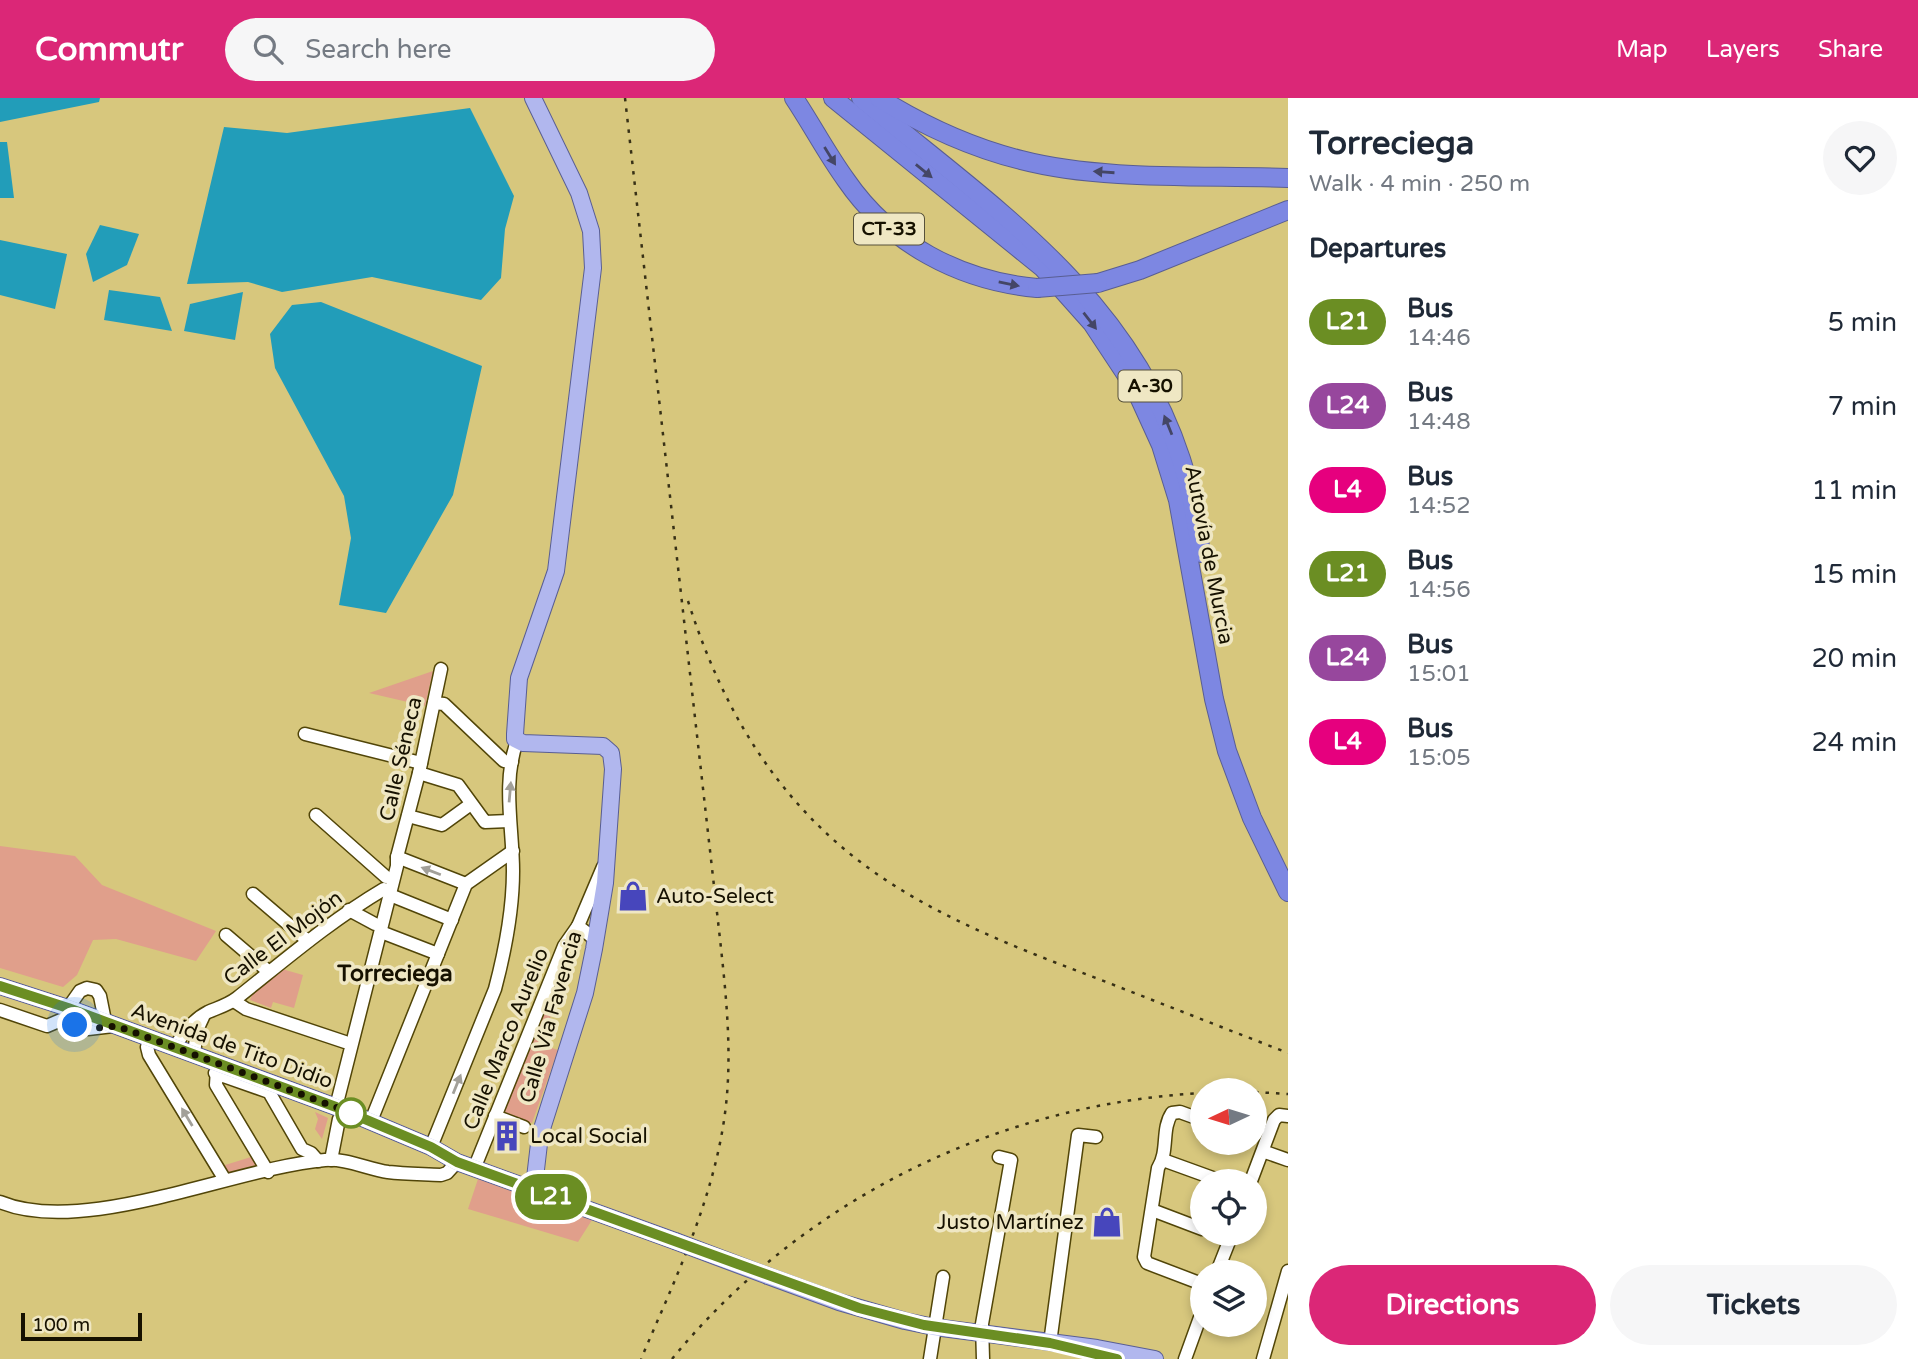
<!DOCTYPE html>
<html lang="en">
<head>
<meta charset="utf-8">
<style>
  :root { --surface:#fff; --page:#f6f6f7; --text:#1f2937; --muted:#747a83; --accent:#db2777 }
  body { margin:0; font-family:"Varela Round",sans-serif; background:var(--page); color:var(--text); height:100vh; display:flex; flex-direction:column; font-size:26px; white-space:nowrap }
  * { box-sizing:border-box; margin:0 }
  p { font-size:23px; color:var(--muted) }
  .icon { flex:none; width:38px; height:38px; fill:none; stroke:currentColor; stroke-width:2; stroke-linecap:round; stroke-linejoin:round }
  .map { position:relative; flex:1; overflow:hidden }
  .details { display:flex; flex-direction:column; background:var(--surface); width:630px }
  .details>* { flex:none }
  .badge { padding:0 14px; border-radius:23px; font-size:24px; line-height:46px }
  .needle { width:46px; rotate:266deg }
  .buttons { position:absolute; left:1190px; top:980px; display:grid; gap:14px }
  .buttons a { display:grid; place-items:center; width:77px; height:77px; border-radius:50%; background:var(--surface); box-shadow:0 4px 10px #0003; font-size:35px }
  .scale { position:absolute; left:21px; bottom:18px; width:121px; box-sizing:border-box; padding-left:7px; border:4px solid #161100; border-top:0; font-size:19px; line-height:24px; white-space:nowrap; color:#161100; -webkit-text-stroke:5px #efe7c3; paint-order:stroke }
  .you { position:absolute; width:35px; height:35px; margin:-18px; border:5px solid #fff; border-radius:50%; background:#1a73e8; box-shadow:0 0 0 10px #1a73e833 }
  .map>.badge { position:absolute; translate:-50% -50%; box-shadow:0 0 0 4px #fff }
  h2 { padding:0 21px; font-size:26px; line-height:63px }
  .round { display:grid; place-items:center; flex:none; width:74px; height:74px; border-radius:37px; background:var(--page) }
  .head { display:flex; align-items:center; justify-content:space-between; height:119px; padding:0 21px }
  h1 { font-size:33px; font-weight:700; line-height:52px }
  .button { display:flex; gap:14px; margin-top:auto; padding:14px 21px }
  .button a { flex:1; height:80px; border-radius:42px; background:var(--accent); color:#fff; font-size:28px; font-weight:700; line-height:80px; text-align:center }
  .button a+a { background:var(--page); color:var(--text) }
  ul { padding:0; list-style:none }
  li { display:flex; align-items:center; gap:21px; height:84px; padding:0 21px }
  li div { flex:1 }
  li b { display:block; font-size:26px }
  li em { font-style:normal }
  li .badge { min-width:77px; font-weight:700; text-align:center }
  header { display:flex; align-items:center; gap:42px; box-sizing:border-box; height:98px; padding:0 35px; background:var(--accent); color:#fff }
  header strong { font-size:33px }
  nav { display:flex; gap:38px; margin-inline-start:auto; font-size:24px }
  .search { width:490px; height:63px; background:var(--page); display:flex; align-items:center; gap:18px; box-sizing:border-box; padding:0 24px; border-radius:38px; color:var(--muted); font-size:26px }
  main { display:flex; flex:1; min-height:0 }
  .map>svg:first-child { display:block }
  .green { fill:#e09f8b }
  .water { fill:#229db9 }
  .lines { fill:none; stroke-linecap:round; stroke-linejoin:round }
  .minor-casing { stroke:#514508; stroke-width:15 }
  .major-casing { stroke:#595e93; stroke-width:18 }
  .highway-casing { stroke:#595e93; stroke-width:20 }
  .minor { stroke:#fff; stroke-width:12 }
  .major { stroke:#b1b7ee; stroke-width:16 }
  .highway { stroke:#7d87e2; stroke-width:18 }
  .rail { stroke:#383116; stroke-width:2.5; stroke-dasharray:3.5 7; stroke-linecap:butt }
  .major-bridge-casing { stroke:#595e93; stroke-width:18; stroke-linecap:butt }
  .highway-bridge-casing { stroke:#595e93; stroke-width:20; stroke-linecap:butt }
  .major-bridge { stroke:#b1b7ee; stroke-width:16 }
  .highway-bridge { stroke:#7d87e2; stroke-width:18 }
  .oneway { fill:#444666 }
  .oneway2 { fill:#a2a099 }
  .line-casing { stroke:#fff; stroke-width:16 }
  .line { stroke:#6b8e23; stroke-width:10 }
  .walk { stroke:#161100; stroke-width:7; stroke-dasharray:0 12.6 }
  .stop-dot { fill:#fff; stroke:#6b8e23; stroke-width:3.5 }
  .labels { text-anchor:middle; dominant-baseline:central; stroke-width:7; stroke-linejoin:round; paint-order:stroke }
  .shield { fill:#efe7c3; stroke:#57513a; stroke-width:2 }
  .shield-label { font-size:19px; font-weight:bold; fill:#161100 }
  .street-label { font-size:21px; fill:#161100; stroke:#efe7c3 }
  .poi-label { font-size:21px; fill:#161100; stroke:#efe7c3; text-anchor:start }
  .neighbourhood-label { font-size:23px; font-weight:bold; fill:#161100; stroke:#efe7c3 }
</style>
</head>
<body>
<header>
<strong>Commutr</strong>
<div class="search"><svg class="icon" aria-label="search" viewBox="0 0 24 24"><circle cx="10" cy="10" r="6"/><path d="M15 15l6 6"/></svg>Search here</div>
<nav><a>Map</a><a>Layers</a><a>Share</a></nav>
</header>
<main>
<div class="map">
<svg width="1288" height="1261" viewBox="0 0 1288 1261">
  <rect width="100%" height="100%" fill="#d7c77d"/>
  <g class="green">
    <path d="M 433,573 L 425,608 L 369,595 Z"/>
    <path d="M 0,748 L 75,758 L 102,787 L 216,833 L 196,863 L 116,841 L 93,842 L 77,877 L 63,889 L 0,870 Z"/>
    <path d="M 282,871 L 303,877 L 294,910 L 273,904 L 271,910 L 250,902 L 252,897 Z"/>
    <path d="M 547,907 L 552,909 L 546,948 L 558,952 L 532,1025 L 504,1014 Z"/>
    <path d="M 315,1014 L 328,1020 L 322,1041 L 315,1031 L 318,1021 Z"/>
    <path d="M 251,1059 L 256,1067 L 225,1075 L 222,1068 Z"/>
    <path d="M 478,1081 L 592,1122 L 578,1144 L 468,1111 Z"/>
  </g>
  <g class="water">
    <path d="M 0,0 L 100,0 L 99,4 L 0,24 Z"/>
    <path d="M 470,10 L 514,98 L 505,131 L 501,180 L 481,202 L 372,179 L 282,194 L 248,184 L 187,186 L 224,29 L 287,35 Z"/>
    <path d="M 0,44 L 7,44 L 14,100 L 0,100 Z"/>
    <path d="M 100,127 L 139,136 L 127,167 L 93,184 L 86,156 Z"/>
    <path d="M 0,142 L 67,156 L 55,211 L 0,197 Z"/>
    <path d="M 109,192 L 160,199 L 172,233 L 104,222 Z"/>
    <path d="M 243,194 L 235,242 L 184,233 L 190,206 Z"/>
    <path d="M 321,204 L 482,268 L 453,397 L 386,515 L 339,507 L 351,440 L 344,398 L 275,270 L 270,236 L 292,207 Z"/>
  </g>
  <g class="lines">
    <g class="minor-casing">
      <g id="minor">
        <path d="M 434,605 L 444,606 L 504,663 L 512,664"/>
        <path d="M 305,636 L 421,665"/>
        <path d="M 419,675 L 458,687 L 485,724 L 509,723"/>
        <path d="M 316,717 L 386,779"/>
        <path d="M 408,718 L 442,727 L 471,706"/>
        <path d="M 397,759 L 466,786"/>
        <path d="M 253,796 L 308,843"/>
        <path d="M 390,797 L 452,822"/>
        <path d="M 349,812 L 375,826"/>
        <path d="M 381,834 L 438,856"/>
        <path d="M 226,837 L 268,873"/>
        <path d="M 596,842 L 578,828 L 603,769"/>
        <path d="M 234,903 L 246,911 L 345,944"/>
        <path d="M 68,910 L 80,893 L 87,890 L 96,892 L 100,898 L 105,923"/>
        <path d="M 0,912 L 47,928 L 61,922 L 88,931 L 113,928"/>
        <path d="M 150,940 L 147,949 L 149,957 L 225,1082"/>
        <path d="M 175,949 C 182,936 194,921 208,914 C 217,910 228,907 237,900 C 285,862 330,823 384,791"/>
        <path d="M 194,956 L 197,932 L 203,919"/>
        <path d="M 217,970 L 216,987 L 268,1074"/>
        <path d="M 215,975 L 269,994 L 302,1051 L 311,1055 L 318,1063"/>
        <path d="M 336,1009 L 397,768 L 397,759 L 419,675 L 441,571"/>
        <path d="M 495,1018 L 524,1029"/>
        <path d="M 1202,1022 L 1180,1014 L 1172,1015 C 1161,1031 1169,1053 1158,1070 L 1144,1159 L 1147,1165 L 1202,1186"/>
        <path d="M 371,1023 L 466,786 L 513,753"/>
        <path d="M 431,1049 L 495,891 C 505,853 513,812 513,773 C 513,730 502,685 517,643"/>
        <path d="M 1268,1055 L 1288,1062"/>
        <path d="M 331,1062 L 339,1021"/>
        <path d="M 1163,1062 L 1221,1083"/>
        <path d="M 474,1071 L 564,848 L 578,828"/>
        <path d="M 1251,1083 L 1274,1022 L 1279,1017 L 1288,1018"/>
        <path d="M 0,1104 C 84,1139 234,1070 325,1062 C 345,1060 368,1071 388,1074 C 405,1076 424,1076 441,1077 L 447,1075 L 457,1064"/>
        <path d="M 1152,1112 L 1202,1131"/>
        <path d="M 1217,1174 L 1232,1136"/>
        <path d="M 1050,1245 L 1078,1037 L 1096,1039"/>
        <path d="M 930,1261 L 943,1179"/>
        <path d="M 983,1261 L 982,1226 L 1011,1062 L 999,1059"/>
        <path d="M 1185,1261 L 1202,1214"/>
        <path d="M 1263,1261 L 1288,1173"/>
      </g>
    </g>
    <g class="major-casing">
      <g id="major">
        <path d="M 533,0 L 579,95 L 591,133 L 593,170 L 556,473 L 519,580 L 515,636 L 515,641 L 523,645 L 603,648 L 611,655 L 613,671 L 605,785 L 594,851 L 585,895 L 540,1037 L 535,1080 L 538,1089 L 545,1097"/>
        <path d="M 0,888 L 68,910 L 336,1009 L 431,1049 L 457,1064 L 675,1143"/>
        <path d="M 768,1178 L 839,1204 L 905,1223 L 934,1229 L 1097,1250 L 1155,1261"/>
      </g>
    </g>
    <g class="highway-casing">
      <g id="highway">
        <path d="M 794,0 C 812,27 827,56 846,82 C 890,146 960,183 1037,190"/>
        <path d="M 833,0 L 1043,170 L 1092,225 L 1135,290 L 1161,347 L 1178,402 L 1214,601 L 1227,653 L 1252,720 L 1288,794"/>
        <path d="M 861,0 C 988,106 1127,195 1181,361 C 1191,392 1196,423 1201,455"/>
        <path d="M 879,0 C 924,28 969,49 1021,62 C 1102,83 1203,77 1288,80"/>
        <path d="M 1098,185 L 1140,172 L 1288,112"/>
      </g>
    </g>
    <use href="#minor" class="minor"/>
    <use href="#major" class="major"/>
    <use href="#highway" class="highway"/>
    <g class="rail">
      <path d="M 625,0 L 720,841 C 726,896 732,952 726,1007 C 716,1097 676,1179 641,1261"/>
      <path d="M 688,503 C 726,622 787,720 895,788 C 957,827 1027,854 1096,880 C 1160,905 1224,930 1288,955"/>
      <path d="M 1255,994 L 1288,996"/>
      <path d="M 672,1261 C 802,1102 997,1006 1202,995"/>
    </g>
    <g class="major-bridge-casing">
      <path id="major-bridge" d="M 675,1143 L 768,1178"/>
    </g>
    <g class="highway-bridge-casing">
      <path id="highway-bridge" d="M 1037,190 L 1098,185"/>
    </g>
    <use href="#major-bridge" class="major-bridge"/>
    <use href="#highway-bridge" class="highway-bridge"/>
  </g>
  <defs><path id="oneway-solid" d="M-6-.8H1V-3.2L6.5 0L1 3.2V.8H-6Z" transform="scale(1.75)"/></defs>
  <g class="oneway">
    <use href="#oneway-solid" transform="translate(830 58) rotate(58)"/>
    <use href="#oneway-solid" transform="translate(924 73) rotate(39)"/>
    <use href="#oneway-solid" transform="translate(1104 74) rotate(-176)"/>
    <use href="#oneway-solid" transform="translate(1009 186) rotate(11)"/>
    <use href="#oneway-solid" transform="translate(1090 223) rotate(52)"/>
    <use href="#oneway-solid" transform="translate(1168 327) rotate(-112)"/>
  </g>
  <g class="oneway2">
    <use href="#oneway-solid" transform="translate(510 694) rotate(-85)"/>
    <use href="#oneway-solid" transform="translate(431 773) rotate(-159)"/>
    <use href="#oneway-solid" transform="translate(457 986) rotate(-68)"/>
    <use href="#oneway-solid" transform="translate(187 1019) rotate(-121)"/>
  </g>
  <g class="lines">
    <g class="line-casing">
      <path id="line" d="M 0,888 L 68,910 L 336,1009 L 431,1049 L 457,1064 L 859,1210 L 924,1227 L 1050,1245 L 1117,1261"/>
    </g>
    <use href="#line" class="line"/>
    <path class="walk" d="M 75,927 L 88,931 L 117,928 L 357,1017 L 351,1015"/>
  </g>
  <defs>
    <g id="shop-bare" transform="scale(2.415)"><path d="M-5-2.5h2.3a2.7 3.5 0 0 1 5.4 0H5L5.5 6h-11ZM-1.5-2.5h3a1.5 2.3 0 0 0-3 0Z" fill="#4746bc" stroke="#efe7c3" stroke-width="2.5" paint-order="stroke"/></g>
    <g id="building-bare" transform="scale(2.415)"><path d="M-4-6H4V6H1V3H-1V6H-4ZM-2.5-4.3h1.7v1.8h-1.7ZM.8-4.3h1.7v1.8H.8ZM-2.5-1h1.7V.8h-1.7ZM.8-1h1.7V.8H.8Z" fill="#4746bc" stroke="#efe7c3" stroke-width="2.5" paint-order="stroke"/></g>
  </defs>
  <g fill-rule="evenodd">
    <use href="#shop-bare" x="633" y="798"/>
    <use href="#building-bare" x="507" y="1038"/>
    <use href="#shop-bare" x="1107" y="1124"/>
  </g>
  <circle class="stop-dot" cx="351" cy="1015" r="14"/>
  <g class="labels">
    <g class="shield">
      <rect x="854" y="115.5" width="70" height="31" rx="5"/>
      <rect x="1118.5" y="272.5" width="63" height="31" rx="5"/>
    </g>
    <g class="shield-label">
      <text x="889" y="131">CT-33</text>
      <text x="1150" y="288">A-30</text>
    </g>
    <g class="street-label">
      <text transform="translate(1209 457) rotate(79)">Autovía de Murcia</text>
      <text transform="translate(401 661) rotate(-77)">Calle Séneca</text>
      <text transform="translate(283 840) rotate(-37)">Calle El Mojón</text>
      <text transform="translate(551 919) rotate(-74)">Calle Vía Favencia</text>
      <text transform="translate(506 941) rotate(-68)">Calle Marco Aurelio</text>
      <text transform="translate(232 948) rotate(20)">Avenida de Tito Didio</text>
    </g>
    <g class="poi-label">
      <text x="656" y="798">Auto-Select</text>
      <text x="530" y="1038">Local Social</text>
      <text x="1084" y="1124" text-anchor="end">Justo Martínez</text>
    </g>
    <g class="neighbourhood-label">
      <text x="395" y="876">Torreciega</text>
    </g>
  </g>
</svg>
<div class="buttons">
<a><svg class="needle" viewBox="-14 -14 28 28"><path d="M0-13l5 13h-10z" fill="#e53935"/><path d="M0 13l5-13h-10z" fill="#747a83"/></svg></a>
<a><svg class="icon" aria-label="locate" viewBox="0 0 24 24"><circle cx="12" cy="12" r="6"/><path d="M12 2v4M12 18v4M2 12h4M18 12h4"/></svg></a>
<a><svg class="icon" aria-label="layers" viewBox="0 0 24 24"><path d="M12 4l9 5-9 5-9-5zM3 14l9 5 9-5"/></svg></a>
</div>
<div class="scale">100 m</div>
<div class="you" style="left:75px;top:927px"></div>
<b class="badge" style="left:551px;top:1099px;background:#6b8e23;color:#fff">L21</b>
</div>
<section class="details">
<div class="head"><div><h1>Torreciega</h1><p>Walk · 4 min · 250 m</p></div><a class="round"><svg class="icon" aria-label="heart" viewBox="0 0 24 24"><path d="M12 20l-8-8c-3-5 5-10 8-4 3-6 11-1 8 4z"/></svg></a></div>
<h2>Departures</h2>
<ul>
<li><span class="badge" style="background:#6b8e23;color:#fff">L21</span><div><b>Bus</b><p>14:46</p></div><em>5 min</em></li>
<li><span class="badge" style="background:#97479d;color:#fff">L24</span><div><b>Bus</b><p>14:48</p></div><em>7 min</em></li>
<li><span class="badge" style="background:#e6007e;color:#fff">L4</span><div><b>Bus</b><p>14:52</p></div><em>11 min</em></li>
<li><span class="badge" style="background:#6b8e23;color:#fff">L21</span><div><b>Bus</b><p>14:56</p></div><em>15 min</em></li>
<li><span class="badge" style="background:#97479d;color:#fff">L24</span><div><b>Bus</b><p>15:01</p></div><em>20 min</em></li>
<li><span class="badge" style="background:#e6007e;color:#fff">L4</span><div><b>Bus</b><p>15:05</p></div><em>24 min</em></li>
</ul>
<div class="button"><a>Directions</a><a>Tickets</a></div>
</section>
</main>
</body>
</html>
